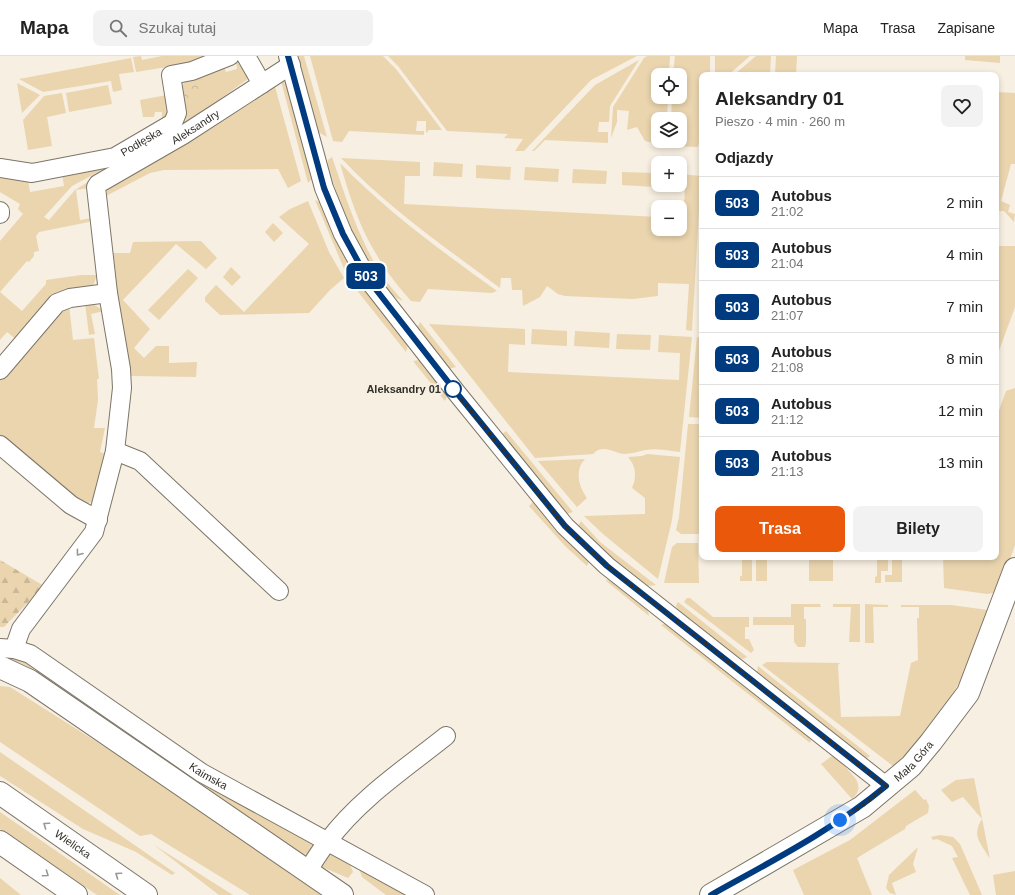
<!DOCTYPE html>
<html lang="pl">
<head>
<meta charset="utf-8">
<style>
  :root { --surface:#fff; --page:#f2f2f2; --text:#222; --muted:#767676; --line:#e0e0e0; --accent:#ea580c }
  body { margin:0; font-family:Arial,sans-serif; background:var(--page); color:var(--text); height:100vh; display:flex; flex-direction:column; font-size:15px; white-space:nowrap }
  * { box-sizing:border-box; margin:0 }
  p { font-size:13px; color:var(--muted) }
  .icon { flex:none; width:22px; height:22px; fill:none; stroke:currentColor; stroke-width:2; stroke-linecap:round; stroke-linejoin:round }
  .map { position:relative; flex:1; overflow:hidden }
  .details { position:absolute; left:699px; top:16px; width:300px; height:488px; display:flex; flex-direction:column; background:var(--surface); border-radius:8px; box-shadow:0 2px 6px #0003 }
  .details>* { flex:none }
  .badge { padding:0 8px; border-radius:6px; font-size:14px; line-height:26px }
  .buttons { position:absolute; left:651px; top:12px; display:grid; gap:8px }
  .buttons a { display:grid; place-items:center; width:36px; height:36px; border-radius:8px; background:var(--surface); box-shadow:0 2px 6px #0003; font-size:20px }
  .you { position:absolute; width:20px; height:20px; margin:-10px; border:3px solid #fff; border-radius:50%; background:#1a73e8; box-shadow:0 0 0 6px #1a73e833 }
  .map>.badge { position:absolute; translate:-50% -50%; box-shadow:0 0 0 2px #fff }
  h2 { padding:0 16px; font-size:15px; line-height:36px }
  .round { display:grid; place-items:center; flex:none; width:42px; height:42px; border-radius:8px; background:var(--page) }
  .head { display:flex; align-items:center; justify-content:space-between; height:68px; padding:0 16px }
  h1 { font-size:19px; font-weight:800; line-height:30px }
  .action { display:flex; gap:8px; margin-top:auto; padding:8px 16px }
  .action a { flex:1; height:46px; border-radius:8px; background:var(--accent); color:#fff; font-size:16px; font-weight:800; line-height:46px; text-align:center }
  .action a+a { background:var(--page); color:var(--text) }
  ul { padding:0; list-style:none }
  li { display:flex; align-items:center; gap:12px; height:52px; padding:0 16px; border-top:1px solid var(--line) }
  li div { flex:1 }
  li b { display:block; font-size:15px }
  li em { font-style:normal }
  li .badge { min-width:44px; font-weight:700; text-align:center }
  header { display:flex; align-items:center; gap:24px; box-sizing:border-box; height:56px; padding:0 20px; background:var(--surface); border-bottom:1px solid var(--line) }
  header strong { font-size:19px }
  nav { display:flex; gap:22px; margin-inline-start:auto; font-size:14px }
  .search { width:280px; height:36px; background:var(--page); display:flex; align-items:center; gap:10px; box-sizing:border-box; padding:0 14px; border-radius:8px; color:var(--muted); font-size:15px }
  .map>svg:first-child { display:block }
  .grass { fill:#ead5af }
  .forest { fill:url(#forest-firs) }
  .park { fill:url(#park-crowns) }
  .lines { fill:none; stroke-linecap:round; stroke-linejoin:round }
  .street-casing { stroke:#7c7568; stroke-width:20 }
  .secondary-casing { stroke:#7c7568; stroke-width:24 }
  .primary-casing { stroke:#7c7568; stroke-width:24 }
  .street { stroke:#fff; stroke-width:18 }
  .secondary { stroke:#fff; stroke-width:22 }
  .primary { stroke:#fff; stroke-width:22 }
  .oneway { stroke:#989794 }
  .line-casing { stroke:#fff; stroke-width:9 }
  .line { stroke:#003b80; stroke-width:6 }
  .walk { stroke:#322f29; stroke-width:4; stroke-dasharray:0 7.2 }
  .stop-dot { fill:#fff; stroke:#003b80; stroke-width:2 }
  .labels { text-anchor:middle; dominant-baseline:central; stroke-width:4; stroke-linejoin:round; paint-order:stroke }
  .street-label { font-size:11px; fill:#322f29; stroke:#f7efe1 }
  .stop-label { font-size:11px; font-weight:bold; fill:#322f29; stroke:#f7efe1; text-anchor:end }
</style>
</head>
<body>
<header>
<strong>Mapa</strong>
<div class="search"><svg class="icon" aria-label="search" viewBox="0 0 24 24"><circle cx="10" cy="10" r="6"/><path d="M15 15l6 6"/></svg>Szukaj tutaj</div>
<nav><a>Mapa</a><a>Trasa</a><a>Zapisane</a></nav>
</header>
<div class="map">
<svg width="1015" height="839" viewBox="0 0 1015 839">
  <defs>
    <pattern id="forest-firs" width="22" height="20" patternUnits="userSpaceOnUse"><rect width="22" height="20" fill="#ead5af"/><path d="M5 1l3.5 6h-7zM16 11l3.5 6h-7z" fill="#c9b797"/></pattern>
    <pattern id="park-crowns" width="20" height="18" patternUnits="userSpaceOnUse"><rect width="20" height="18" fill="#ead5af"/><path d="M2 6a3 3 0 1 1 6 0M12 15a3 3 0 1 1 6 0" fill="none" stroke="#c9b797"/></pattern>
  </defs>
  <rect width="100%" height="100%" fill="#f7efe1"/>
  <g class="grass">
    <path d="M 141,0 L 142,4 L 162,0 L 211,0 L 192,7 L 136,16 L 133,1 Z"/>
    <path d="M 297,0 L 304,0 L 327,81 L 318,76 Z"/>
    <path d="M 310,0 L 383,0 L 396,13 L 442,74 L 429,74 L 426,77 L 426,65 L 417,65 L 416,75 L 424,75 L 424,79 L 349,75 L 342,86 L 333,85 Z"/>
    <path d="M 388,0 L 637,0 L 591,24 L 524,95 L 515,95 L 523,83 L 504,82 L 508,78 L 447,75 L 398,10 Z"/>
    <path d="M 647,0 L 670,0 L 669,19 L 658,19 L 658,41 L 668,41 L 667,63 L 658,63 L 658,85 L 666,85 L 666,90 L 645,85 L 637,71 L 627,74 L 629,55 L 617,54 L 617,66 L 611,82 L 613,51 L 644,2 Z"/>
    <path d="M 675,0 L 710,0 L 710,19 L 702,19 L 702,87 L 699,86 L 698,91 L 670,90 L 671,85 L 680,85 L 680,63 L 671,63 L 672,41 L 680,41 L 680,19 L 673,19 Z"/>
    <path d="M 715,0 L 750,0 L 728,19 L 715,19 Z"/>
    <path d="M 756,0 L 771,0 L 770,19 L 734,19 Z"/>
    <path d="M 776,0 L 797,0 L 796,19 L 775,19 Z"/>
    <path d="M 965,0 L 1000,0 L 1000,7 L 965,4 Z"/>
    <path d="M 131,2 L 134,16 L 119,18 L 122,34 L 113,36 L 111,25 L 43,36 L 19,23 Z"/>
    <path d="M 639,4 L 610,50 L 609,66 L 599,66 L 598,76 L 608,76 L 608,87 L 545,84 L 534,95 L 532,95 L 595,29 Z"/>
    <path d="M 236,6 C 242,9 248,16 248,23 L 192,63 L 173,73 L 186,64 L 182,46 L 200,18 L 223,9 L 226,16 L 237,13 Z"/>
    <path d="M 281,25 L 288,28 L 314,121 L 308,127 Z"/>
    <path d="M 17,27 L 40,39 L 22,57 Z"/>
    <path d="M 274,27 L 301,125 L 288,132 L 278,113 L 164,114 L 150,117 L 106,140 L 108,131 Z"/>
    <path d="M 108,29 L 112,48 L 69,56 L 66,37 Z"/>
    <path d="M 996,36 L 1015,37 L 1015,108 L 1011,108 L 1001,145 L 1010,149 L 1008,156 L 1015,158 L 1014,166 L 1004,155 L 996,155 Z"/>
    <path d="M 62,37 L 66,57 L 47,61 L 52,90 L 28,94 L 23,64 L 44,40 Z"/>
    <path d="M 167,39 L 170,54 L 162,69 L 162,56 L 155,56 L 154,61 L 143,61 L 140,44 Z"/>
    <path d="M 332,101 C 346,142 359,184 383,221 C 389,229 396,237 403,245 C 365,231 338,144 328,108 L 328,104 Z"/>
    <path d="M 341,102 L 420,106 L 420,120 L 405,120 L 404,148 L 658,161 L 658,173 L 680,173 L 680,162 L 683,162 L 685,133 L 669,132 L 669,129 L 680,129 L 680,118 L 701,120 L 692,275 L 686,274 L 689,228 L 658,227 L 658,240 L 633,243 L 565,240 L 558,238 L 547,230 L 540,241 L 523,250 L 522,234 L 512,234 L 511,222 L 501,222 L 500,232 C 445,191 388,152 341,102 Z"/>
    <path d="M 434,106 L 463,108 L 462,121 L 433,120 Z"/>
    <path d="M 340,107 C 387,156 443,196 497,235 L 492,237 L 428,233 L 420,246 L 411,245 C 399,231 387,217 378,201 C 360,173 349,139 340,107 Z"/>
    <path d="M 476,109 L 511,111 L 510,124 L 476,122 Z"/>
    <path d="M 109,110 L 72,130 L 44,161 L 49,164 L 75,134 L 88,126 L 89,132 L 76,134 L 80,164 L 92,162 L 89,166 L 39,176 L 36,180 L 39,195 L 34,196 L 34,200 L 29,206 L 27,205 L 0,236 L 22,255 L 46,228 L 46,224 L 81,219 L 97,219 L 93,230 L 83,233 L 57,236 L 17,284 L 7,276 L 0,284 L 0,185 L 23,158 L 18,153 L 20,148 L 0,136 L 0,119 L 28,124 L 30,136 L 64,130 L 62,118 Z"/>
    <path d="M 525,111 L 559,113 L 558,126 L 524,124 Z"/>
    <path d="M 573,113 L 607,115 L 606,128 L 572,127 Z"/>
    <path d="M 622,116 L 654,117 L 654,131 L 622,129 Z"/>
    <path d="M 315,144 L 323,148 L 370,238 L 408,289 L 406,296 L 359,237 L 345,215 Z"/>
    <path d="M 308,145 L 329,196 L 344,222 L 330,234 L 309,257 L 220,259 L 205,245 L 205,241 L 216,229 L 244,256 L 309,188 L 279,161 L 290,153 Z"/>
    <path d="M 273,167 L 283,177 L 274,186 L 265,176 Z"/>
    <path d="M 201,185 L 217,202 L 206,213 L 176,188 L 123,244 L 150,273 L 134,292 L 144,302 L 156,290 L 169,290 L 169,307 L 197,306 L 196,321 L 131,320 L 115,234 L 112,197 L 130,197 L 133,186 Z"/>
    <path d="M 996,190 L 1015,190 L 1015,251 L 996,303 Z"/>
    <path d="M 231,211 L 241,221 L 232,230 L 223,221 Z"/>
    <path d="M 188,213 L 198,222 L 159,264 L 148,254 Z"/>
    <path d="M 85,247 L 93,248 L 104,255 L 91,258 L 95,278 L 89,279 Z"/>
    <path d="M 69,249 L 73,284 L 94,282 L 99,323 L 97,323 L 98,344 L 94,372 L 105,372 L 100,396 L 106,398 L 94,445 L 86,448 L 77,446 L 0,381 L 0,324 L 62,253 Z"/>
    <path d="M 420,266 L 456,311 L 448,313 L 417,272 Z"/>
    <path d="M 429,268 L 525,273 L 525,289 L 509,288 L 508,316 L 679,324 L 680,297 L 658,296 L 659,279 L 692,281 L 680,396 C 670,395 656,392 646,394 C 639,395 632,398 624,398 C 615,397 602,387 593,398 L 535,402 Z"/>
    <path d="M 532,273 L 567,275 L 567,290 L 531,288 Z"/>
    <path d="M 575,275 L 610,277 L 609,292 L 574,290 Z"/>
    <path d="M 617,278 L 651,279 L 650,294 L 616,293 Z"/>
    <path d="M 697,281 L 702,282 L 702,362 L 689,361 Z"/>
    <path d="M 420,304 L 448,338 L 445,345 L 413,305 Z"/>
    <path d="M 1015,332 L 1015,489 L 998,536 L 987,538 L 944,532 L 943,501 L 996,501 L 996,363 L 1006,335 Z"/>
    <path d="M 688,368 L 702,368 L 702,478 L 681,478 L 676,474 L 679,461 Z"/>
    <path d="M 506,375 L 573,456 L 566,458 L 501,379 Z"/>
    <path d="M 647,398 L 680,401 L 672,464 L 658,523 L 603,478 L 584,460 L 645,458 L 645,442 L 632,432 C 637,421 636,410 628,401 L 642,400 Z"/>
    <path d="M 585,403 C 574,414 579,431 587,442 L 577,451 L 538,405 Z"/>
    <path d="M 534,445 L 589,505 L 587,510 L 565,490 L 529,450 Z"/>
    <path d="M 581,465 L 600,486 L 656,529 L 647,530 L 595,488 L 578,470 Z"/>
    <path d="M 677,487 L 698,487 L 699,527 L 664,527 L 672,491 Z"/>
    <path d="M 742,501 L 752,501 L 752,525 L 740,525 L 740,520 L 742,520 Z"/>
    <rect x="756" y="501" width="11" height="24"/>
    <rect x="809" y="501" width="24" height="24"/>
    <path d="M 877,501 L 888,501 L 888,515 L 881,515 L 881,527 L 875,527 L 875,521 L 877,520 Z"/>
    <path d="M 892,501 L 902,501 L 902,526 L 885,526 L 885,519 L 892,519 Z"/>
    <path d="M 605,524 C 617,524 649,548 649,560 Z"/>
    <path d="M 687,542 L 690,542 L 713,561 L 749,561 L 749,571 L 745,571 L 745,583 L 749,583 L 754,594 L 751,597 L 684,546 Z"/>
    <path d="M 678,546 L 747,601 L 743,603 L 739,602 L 677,554 L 676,549 Z"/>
    <path d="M 791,548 L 820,548 L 821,551 L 804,551 L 804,563 L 806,563 L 806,587 L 805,591 L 798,591 L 794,586 L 794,569 L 753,569 L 753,561 L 791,561 Z"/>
    <path d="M 833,548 L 860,548 L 860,586 L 849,586 L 851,551 L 833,551 Z"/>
    <path d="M 865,548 L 888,549 L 888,551 L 873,551 L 874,587 L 865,587 Z"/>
    <path d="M 901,549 L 951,549 L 988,554 C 981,572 977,592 968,609 C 950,647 925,683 893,710 L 762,609 L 767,606 L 840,607 L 838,609 L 841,661 L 900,660 L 911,607 L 918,604 L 917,562 L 919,562 L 919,551 L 901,551 Z"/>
    <path d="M 664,568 L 669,569 L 808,680 L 811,684 L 810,687 L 661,569 Z"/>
    <path d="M 8,599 L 28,606 L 314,785 L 315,790 L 310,798 L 303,799 L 30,612 L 21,607 L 0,602 Z"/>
    <path d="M 758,610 L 870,700 L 866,703 L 759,618 L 757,616 Z"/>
    <path d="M 0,630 L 10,631 L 197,749 L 323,839 L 250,839 L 151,778 L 140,780 L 0,686 Z"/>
    <path d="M 0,696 L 175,817 L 172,819 L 136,796 L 83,773 L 0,720 Z"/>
    <path d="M 832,700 C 838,702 842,707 846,712 C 856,722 865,731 852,743 L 821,708 Z"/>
    <path d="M 974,722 L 990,803 C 981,787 971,780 982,763 L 963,741 L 952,746 L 941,734 L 956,724 Z"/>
    <path d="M 915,734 L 924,744 L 926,743 L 929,750 L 928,757 L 906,770 L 905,773 L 857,802 L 872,839 L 804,839 L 793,814 L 850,784 Z"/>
    <path d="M 0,756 L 120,839 L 97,839 L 0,773 Z"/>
    <path d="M 940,779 L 953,781 L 960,788 L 982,839 L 970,839 L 952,802 L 958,801 L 952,790 L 937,783 L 933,784 L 931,781 Z"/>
    <path d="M 154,789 L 233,839 L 219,839 Z"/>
    <path d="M 918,791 L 913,808 L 916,816 L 892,827 L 896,839 L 890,837 L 886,832 L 889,819 Z"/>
    <path d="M 327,796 L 347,801 L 353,816 L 348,822 L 322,811 L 321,805 Z"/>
    <path d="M 357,807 L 415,839 L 386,839 L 362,821 Z"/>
    <path d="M 1015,815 L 1015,839 L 996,839 L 993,819 Z"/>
    <path d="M 0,822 L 21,839 L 0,839 Z"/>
  </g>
  <path class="forest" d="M 0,504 L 44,530 L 4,571 L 0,571 Z"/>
  <path class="park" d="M 200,18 L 204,30 L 182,46 C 179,27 183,25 200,18 Z"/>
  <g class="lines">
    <g class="street-casing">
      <g id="street">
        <path d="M 246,0 L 262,28"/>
        <path d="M 288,0 L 324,132 L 343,178 L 367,222 L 456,336 L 565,470 L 607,510 L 886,730"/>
        <path id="s1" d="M 0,112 L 32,117 L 115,101 L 173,67 L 177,57 L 171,19 L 192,15 L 230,0"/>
        <path d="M 0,155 L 0,158"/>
        <path d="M 0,314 L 57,247 L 70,242 L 108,237"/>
        <path d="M 0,389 L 71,449 L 98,464"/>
        <path d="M 115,395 L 140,405 L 279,535"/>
        <path id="s2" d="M 0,592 L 14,593 L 30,598 L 202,717 L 425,839"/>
        <path id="s3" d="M 14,593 L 21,573 L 94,476 L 115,395 L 122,332 L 121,313 L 108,237 L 96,131 L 98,128 L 183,79 L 291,9"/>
        <path d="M 307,816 C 314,805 320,795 328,785 C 359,743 406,712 446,680"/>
      </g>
    </g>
    <g class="secondary-casing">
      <g id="secondary">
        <path id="s4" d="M 711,839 L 862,751 L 911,710 L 931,686 L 968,637 L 1015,513"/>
      </g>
    </g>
    <g class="primary-casing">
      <g id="primary">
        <path d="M 0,611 L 30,625 L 342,839"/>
        <path id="s5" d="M 0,737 L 146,839"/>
        <path d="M 0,786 L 76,839"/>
      </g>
    </g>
    <use href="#street" class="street"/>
    <use href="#secondary" class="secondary"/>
    <use href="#primary" class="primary"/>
  </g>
  <defs><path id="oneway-chevron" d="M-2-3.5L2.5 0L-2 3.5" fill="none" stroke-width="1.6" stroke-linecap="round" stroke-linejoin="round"/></defs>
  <g class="oneway">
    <use href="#oneway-chevron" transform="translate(79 497) rotate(127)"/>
    <use href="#oneway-chevron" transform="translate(46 769) rotate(-145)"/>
    <use href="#oneway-chevron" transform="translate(46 818) rotate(35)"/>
    <use href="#oneway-chevron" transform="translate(118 819) rotate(-145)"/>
  </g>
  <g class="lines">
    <g class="line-casing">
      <path id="line" d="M 288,0 L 324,132 L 343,178 L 367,222 L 456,336 L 565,470 L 607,510 L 886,730 C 833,774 770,806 711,839"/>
    </g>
    <use href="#line" class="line"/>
    <path class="walk" d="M 453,333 L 565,470 L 607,510 L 886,730 L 862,750 L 840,764"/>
  </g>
  <circle class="stop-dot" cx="453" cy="333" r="8"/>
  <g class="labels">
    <g class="street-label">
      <text stroke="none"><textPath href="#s3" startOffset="609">Aleksandry</textPath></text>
      <text stroke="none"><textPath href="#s1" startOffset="147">Podłęska</textPath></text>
      <text stroke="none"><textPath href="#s4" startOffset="244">Mała Góra</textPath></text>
      <text stroke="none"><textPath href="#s2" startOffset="247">Kaimska</textPath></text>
      <text stroke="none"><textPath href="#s5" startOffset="89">Wielicka</textPath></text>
    </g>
    <g class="stop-label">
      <text x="441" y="333">Aleksandry 01</text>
    </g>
  </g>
</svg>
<div class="buttons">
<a><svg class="icon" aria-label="locate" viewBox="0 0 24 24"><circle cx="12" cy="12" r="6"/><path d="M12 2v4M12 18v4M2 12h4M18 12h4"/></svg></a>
<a><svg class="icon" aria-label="layers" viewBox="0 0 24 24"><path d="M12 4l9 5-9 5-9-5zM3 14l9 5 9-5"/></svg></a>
<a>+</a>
<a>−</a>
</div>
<div class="you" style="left:840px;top:764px"></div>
<b class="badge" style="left:366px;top:220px;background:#003b80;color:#fff">503</b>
<section class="details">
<div class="head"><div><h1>Aleksandry 01</h1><p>Pieszo · 4 min · 260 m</p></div><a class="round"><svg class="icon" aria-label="heart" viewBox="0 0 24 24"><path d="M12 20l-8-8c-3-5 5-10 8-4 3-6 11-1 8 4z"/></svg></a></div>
<h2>Odjazdy</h2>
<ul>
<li><span class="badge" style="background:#003b80;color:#fff">503</span><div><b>Autobus</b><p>21:02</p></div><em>2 min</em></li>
<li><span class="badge" style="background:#003b80;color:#fff">503</span><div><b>Autobus</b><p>21:04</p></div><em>4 min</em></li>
<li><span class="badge" style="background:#003b80;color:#fff">503</span><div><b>Autobus</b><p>21:07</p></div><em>7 min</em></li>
<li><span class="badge" style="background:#003b80;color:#fff">503</span><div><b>Autobus</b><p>21:08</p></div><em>8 min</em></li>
<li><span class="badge" style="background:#003b80;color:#fff">503</span><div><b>Autobus</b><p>21:12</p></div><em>12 min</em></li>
<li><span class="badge" style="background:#003b80;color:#fff">503</span><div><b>Autobus</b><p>21:13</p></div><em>13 min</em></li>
</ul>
<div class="action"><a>Trasa</a><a>Bilety</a></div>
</section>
</div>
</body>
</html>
